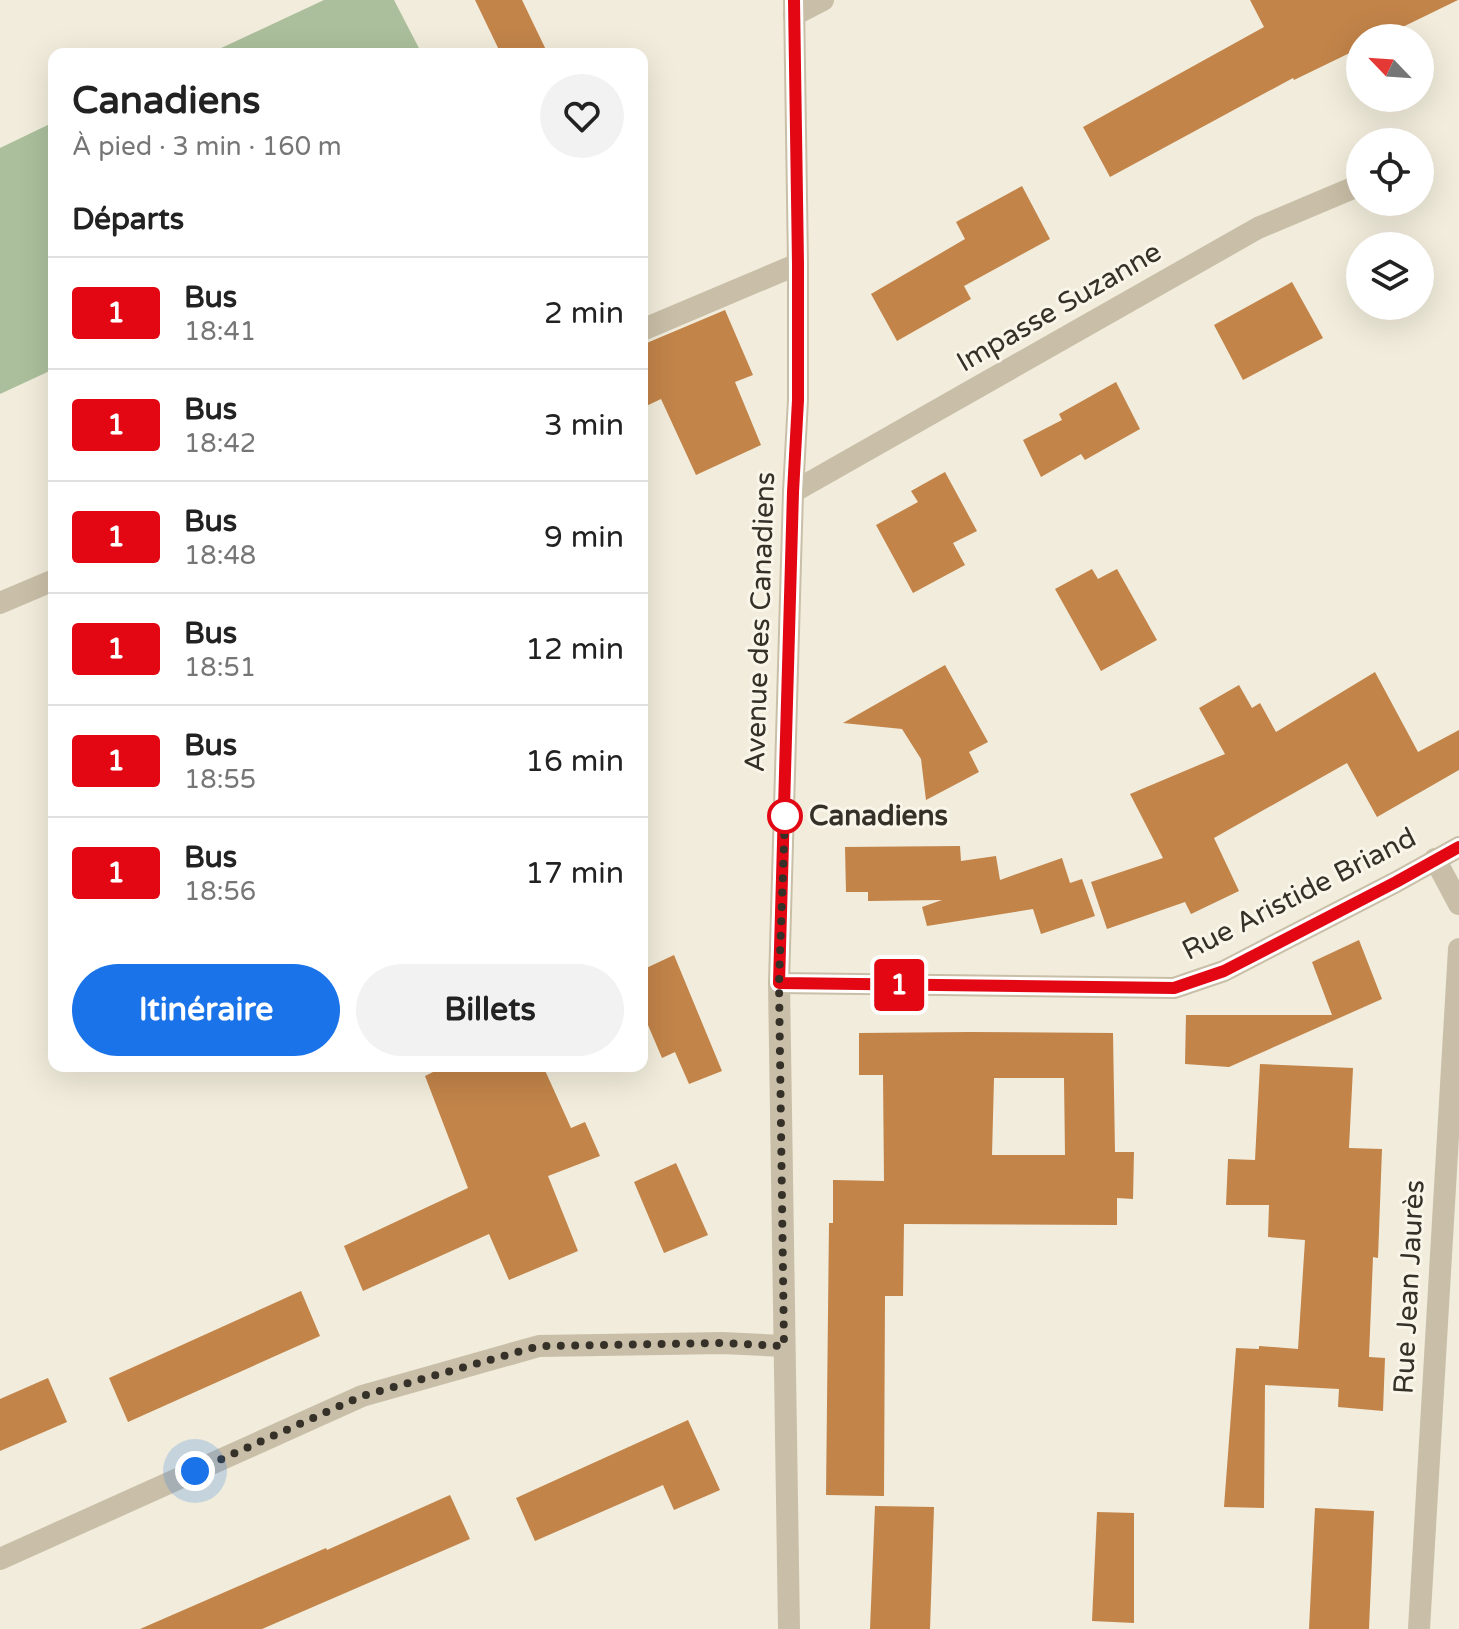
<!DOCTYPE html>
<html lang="fr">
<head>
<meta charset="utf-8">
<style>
  :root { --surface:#fff; --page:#f2f2f2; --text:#222; --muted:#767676; --line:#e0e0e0; --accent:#1a73e8 }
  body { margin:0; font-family:"Varela Round",sans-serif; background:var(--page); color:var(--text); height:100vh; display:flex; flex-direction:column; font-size:30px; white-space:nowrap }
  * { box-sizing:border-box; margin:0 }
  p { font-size:26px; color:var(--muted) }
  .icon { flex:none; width:44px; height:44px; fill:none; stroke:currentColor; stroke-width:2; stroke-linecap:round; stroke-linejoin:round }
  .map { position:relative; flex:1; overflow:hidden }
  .panel { position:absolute; left:48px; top:48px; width:600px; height:1024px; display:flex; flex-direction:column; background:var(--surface); border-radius:16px; box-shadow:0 8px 32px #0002 }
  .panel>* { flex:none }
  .badge { padding:0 16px; border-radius:6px; font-size:28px; line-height:52px }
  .needle { width:52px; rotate:295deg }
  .controls { position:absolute; left:1346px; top:24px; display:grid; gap:16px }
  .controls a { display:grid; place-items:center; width:88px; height:88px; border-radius:50%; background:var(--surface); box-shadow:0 8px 32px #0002; font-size:40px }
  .you { position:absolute; width:40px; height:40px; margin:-20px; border:6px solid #fff; border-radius:50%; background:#1a73e8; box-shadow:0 0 0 12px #1a73e833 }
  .map>.badge { position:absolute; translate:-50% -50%; box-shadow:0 0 0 4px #fff }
  h2 { padding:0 24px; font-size:30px; line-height:72px }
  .round { display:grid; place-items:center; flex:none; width:84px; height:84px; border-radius:42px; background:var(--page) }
  .summary { display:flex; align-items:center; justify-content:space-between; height:136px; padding:0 24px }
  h1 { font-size:38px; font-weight:700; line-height:60px }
  .action { display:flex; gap:16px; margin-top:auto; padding:16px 24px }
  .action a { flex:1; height:92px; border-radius:48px; background:var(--accent); color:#fff; font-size:32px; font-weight:700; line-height:92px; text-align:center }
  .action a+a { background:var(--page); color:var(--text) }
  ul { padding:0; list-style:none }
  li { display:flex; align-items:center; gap:24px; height:112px; padding:0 24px; border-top:2px solid var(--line) }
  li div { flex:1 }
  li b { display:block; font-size:30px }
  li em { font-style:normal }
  li .badge { min-width:88px; font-weight:700; text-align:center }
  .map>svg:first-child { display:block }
  .green { fill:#abbf9c }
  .building { fill:#c28449; fill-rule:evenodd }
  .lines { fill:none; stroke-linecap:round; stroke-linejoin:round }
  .minor { stroke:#c9bfa8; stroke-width:22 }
  .tertiary { stroke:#c9bfa8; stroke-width:22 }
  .line-casing { stroke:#fff; stroke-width:18 }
  .line { stroke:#e30613; stroke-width:12 }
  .walk { stroke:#353028; stroke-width:8; stroke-dasharray:0 14.4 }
  .stop-dot { fill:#fff; stroke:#e30613; stroke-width:4 }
  .labels { text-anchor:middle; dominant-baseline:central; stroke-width:6; stroke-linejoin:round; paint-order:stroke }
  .street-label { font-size:28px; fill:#353028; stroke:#f9f5e8 }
  .stop-label { font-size:28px; font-weight:bold; fill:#353028; stroke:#f9f5e8; text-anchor:start }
</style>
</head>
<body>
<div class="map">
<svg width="1459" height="1629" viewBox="0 0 1459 1629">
  <rect width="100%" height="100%" fill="#f1ecdb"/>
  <g class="green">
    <path d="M 324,0 L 394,0 L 422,54 L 219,54 L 217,50 Z"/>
    <path d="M 54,122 L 54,369 L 0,394 L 0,148 Z"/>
  </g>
  <g class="building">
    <path d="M 475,0 L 522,0 L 548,54 L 501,54 Z"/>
    <path d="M 1250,0 L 1458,0 L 1380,38 L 1360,38 L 1360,48 L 1294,80 L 1293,78 L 1110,177 L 1083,127 L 1264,27 Z"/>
    <path d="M 1022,186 L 1050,239 L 964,286 L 971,299 L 897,341 L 871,294 L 965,239 L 956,222 Z"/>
    <path d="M 1292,282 L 1323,338 L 1243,380 L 1214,325 Z"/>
    <path d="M 725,310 L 753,375 L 735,382 L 761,445 L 696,475 L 661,399 L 642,408 L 642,345 Z"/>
    <path d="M 1116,382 L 1140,429 L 1085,460 L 1081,454 L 1041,477 L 1023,440 L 1062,420 L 1059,414 Z"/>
    <path d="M 945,472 L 977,531 L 953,543 L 965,565 L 913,593 L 876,525 L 918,502 L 911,491 Z"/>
    <path d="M 1092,569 L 1098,579 L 1117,569 L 1157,640 L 1101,671 L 1055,589 Z"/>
    <path d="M 945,665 L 988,742 L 969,752 L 979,772 L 926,800 L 921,759 L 902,729 L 843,723 Z"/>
    <path d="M 1375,672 L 1418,752 L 1459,730 L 1459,770 L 1377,817 L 1347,763 L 1214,838 L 1239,891 L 1191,914 L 1185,902 L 1107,929 L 1091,882 L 1163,858 L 1130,794 L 1225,754 L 1199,708 L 1239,685 L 1252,708 L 1260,703 L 1276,732 Z"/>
    <path d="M 960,846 L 961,861 L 996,856 L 1000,880 L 1062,858 L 1070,883 L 1082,879 L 1095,916 L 1041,934 L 1033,909 L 927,926 L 922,907 L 942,900 L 868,901 L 868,892 L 846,892 L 845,847 Z"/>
    <path d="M 1359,940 L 1382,999 L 1229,1067 L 1185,1064 L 1186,1015 L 1332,1015 L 1312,962 Z"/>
    <path d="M 674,955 L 722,1071 L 689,1084 L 675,1052 L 662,1058 L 642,1011 L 642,970 Z"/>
    <path d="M 970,1032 L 1113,1033 L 1115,1152 L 1134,1152 L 1133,1199 L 1117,1198 L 1117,1225 L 904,1224 L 903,1296 L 885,1296 L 884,1496 L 826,1495 L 829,1223 L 833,1223 L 833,1180 L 884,1181 L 883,1075 L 859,1075 L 859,1033 ZM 994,1078 L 1064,1078 L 1065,1155 L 992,1155 Z"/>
    <path d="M 1260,1064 L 1353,1068 L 1349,1148 L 1382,1149 L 1378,1258 L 1373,1257 L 1369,1357 L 1385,1358 L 1383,1411 L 1338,1407 L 1339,1389 L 1265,1385 L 1264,1508 L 1224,1507 L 1236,1348 L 1259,1349 L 1259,1346 L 1298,1349 L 1305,1240 L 1268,1237 L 1269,1205 L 1226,1205 L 1228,1159 L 1255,1160 Z"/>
    <path d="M 445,1066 L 543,1066 L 571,1128 L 585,1122 L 600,1156 L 548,1176 L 578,1251 L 509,1280 L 489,1234 L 363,1291 L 344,1246 L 468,1188 L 425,1076 Z"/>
    <path d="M 676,1163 L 708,1235 L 664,1253 L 634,1182 Z"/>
    <path d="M 301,1291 L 320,1336 L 128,1422 L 109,1378 Z"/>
    <path d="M 48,1378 L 67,1422 L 0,1451 L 0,1399 Z"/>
    <path d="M 688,1420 L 720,1490 L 674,1510 L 663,1485 L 535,1541 L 516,1498 Z"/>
    <path d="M 450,1495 L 470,1539 L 262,1629 L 140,1629 L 326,1548 L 327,1550 Z"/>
    <path d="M 875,1506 L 934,1507 L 930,1629 L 870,1629 Z"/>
    <path d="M 1315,1508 L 1374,1511 L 1369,1629 L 1309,1629 Z"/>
    <path d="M 1097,1512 L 1134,1513 L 1134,1623 L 1092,1621 Z"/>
  </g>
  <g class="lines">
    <g class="minor">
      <path d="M 794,15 L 823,0"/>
      <path d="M 642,330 L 798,264"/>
      <path d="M 793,492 L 1258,228 L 1360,185"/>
      <path d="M 0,603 L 54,580"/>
      <path d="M 1435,859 L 1459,904"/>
      <path d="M 779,983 L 1174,988 L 1224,971 L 1396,882 L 1459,847"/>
      <path d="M 0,1559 L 362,1396 L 539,1346 L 723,1343 L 784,1346"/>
      <path d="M 1419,1629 L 1459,949"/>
    </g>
    <path class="tertiary" d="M 789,1629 L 779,983 L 793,492 L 798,400 L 798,264 L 794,0"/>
  </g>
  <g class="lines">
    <g class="line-casing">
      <path id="line" d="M 794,0 L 798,264 L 798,400 L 793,492 L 779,983 L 1174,988 L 1224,971 L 1396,882 L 1459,847"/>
    </g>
    <use href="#line" class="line"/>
    <path class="walk" d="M 195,1471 L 362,1396 L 539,1346 L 723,1343 L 784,1346 L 779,983 L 785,816"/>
  </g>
  <circle class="stop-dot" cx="785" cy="816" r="16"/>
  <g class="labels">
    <g class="street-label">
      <text transform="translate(1059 307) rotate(-30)">Impasse Suzanne</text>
      <text transform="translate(760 622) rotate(-88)">Avenue des Canadiens</text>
      <text transform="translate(1299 894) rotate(-27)">Rue Aristide Briand</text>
      <text transform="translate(1409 1287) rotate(-87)">Rue Jean Jaurès</text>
    </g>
    <g class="stop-label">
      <text x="809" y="816">Canadiens</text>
    </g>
  </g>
</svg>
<div class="controls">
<a><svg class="needle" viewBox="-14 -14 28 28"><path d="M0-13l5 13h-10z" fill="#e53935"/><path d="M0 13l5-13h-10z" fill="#767676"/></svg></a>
<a><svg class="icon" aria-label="locate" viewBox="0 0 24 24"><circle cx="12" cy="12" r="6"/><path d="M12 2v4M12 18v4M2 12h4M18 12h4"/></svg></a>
<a><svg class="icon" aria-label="layers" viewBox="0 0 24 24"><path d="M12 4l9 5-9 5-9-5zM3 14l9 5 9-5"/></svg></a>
</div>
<div class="you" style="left:195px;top:1471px"></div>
<b class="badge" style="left:899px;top:985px;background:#e30613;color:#fff">1</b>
<section class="panel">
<div class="summary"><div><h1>Canadiens</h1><p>À pied · 3 min · 160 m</p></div><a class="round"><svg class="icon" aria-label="heart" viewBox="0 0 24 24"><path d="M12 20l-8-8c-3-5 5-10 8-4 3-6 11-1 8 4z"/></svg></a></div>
<h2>Départs</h2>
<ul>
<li><span class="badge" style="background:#e30613;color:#fff">1</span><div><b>Bus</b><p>18:41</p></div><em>2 min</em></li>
<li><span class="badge" style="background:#e30613;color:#fff">1</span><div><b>Bus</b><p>18:42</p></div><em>3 min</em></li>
<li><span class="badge" style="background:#e30613;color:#fff">1</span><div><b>Bus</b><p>18:48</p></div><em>9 min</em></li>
<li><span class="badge" style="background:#e30613;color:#fff">1</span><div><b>Bus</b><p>18:51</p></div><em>12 min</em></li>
<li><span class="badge" style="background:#e30613;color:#fff">1</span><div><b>Bus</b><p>18:55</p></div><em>16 min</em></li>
<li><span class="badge" style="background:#e30613;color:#fff">1</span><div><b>Bus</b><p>18:56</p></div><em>17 min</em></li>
</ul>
<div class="action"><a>Itinéraire</a><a>Billets</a></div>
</section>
</div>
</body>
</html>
